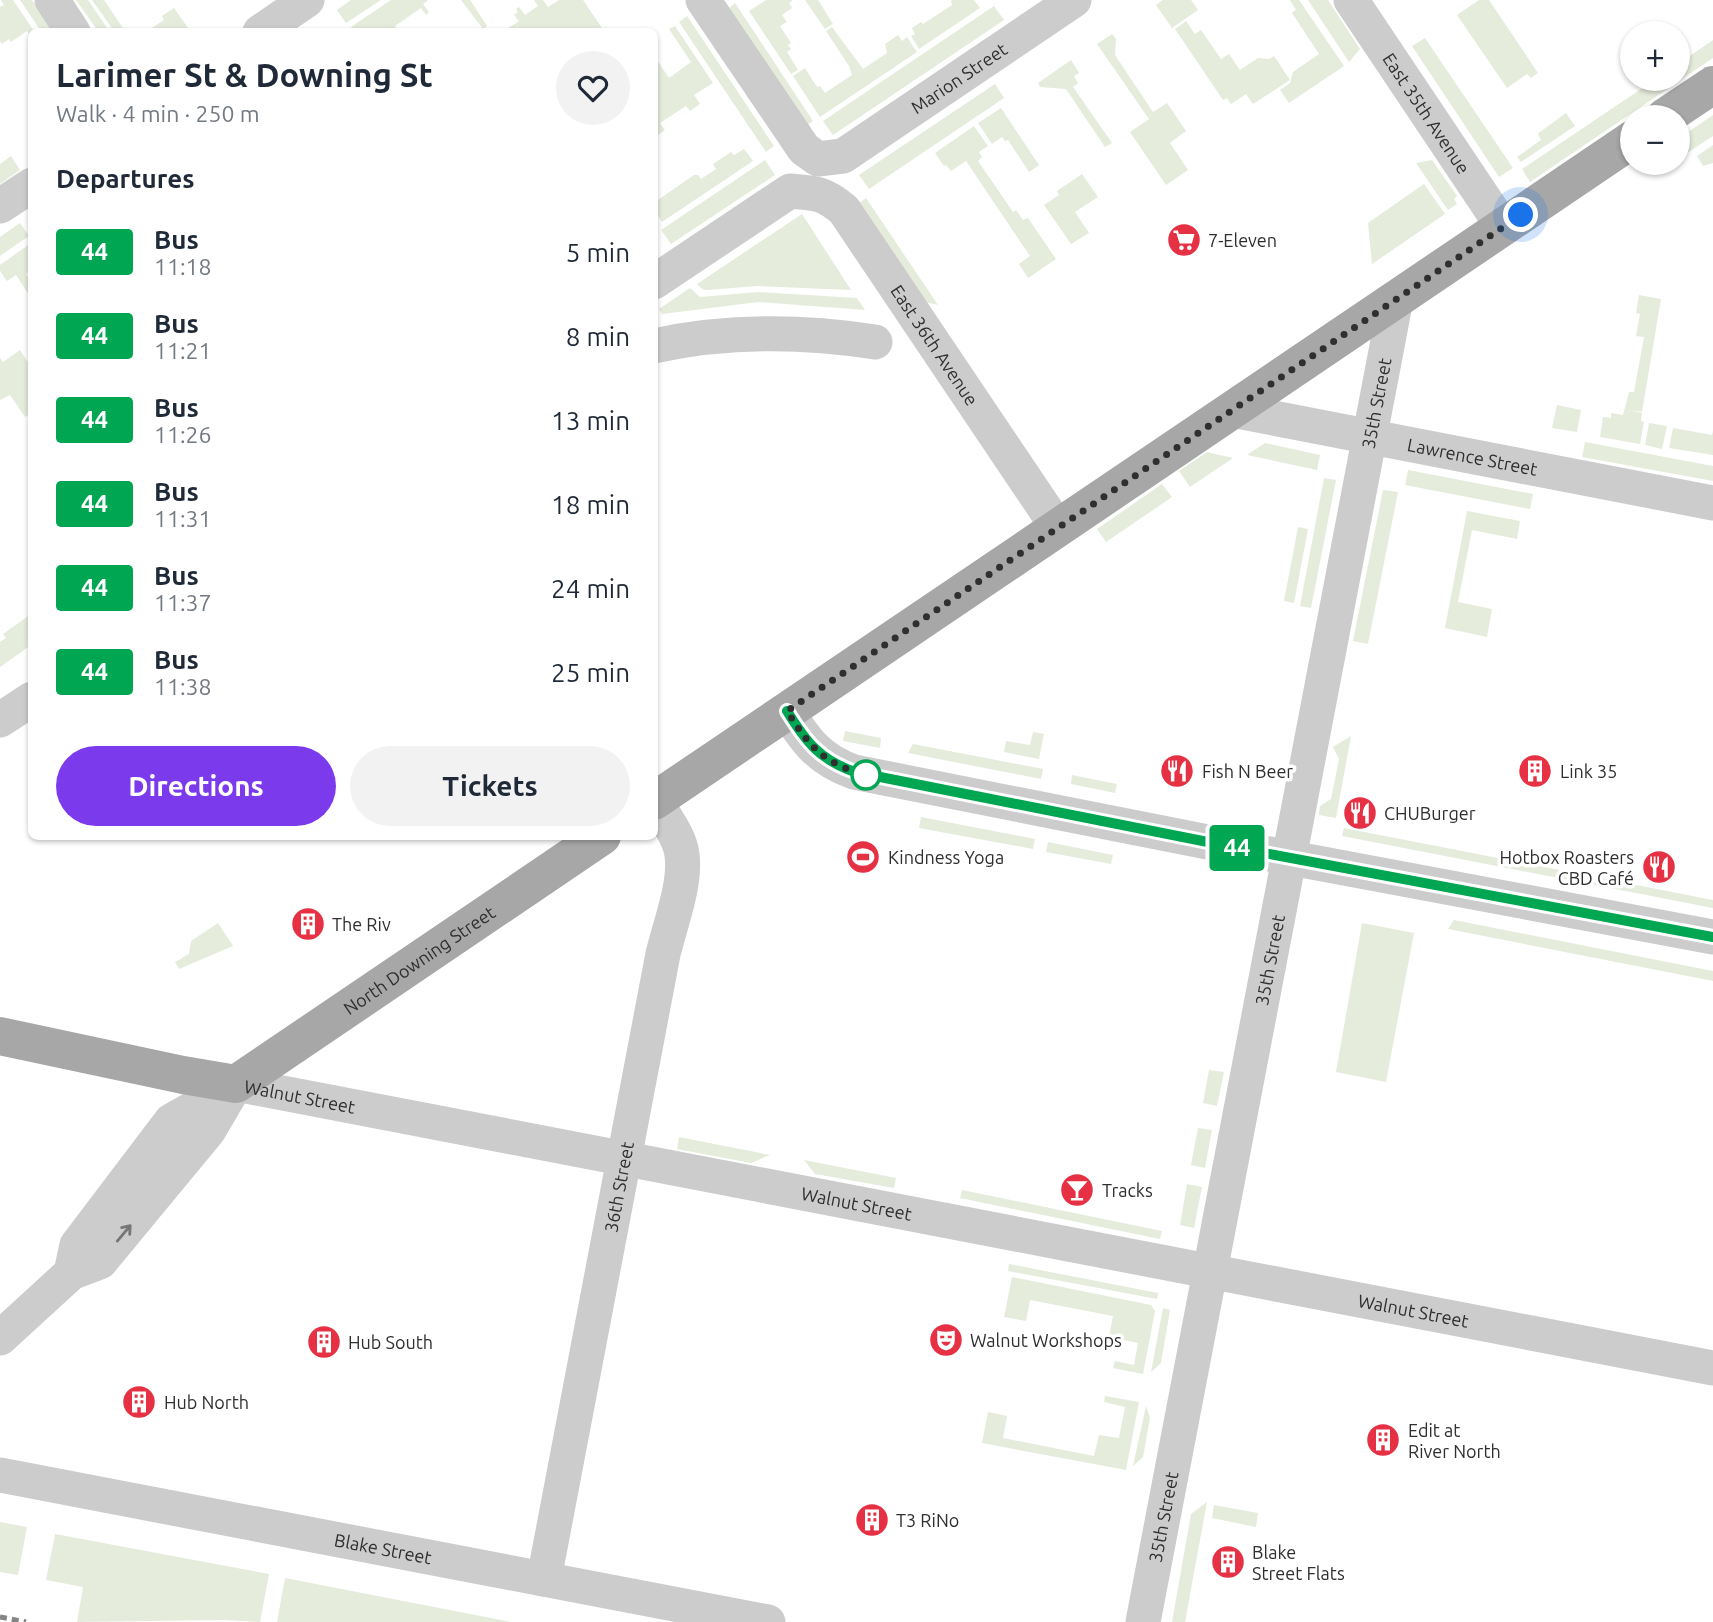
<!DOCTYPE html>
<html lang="en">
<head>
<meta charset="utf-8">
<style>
  :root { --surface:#fff; --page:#f2f2f3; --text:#1f2937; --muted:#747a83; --accent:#7c3aed }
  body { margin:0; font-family:Ubuntu,sans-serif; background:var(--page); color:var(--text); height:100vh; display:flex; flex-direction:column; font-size:26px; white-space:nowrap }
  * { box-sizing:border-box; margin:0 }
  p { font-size:23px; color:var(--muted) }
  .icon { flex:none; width:38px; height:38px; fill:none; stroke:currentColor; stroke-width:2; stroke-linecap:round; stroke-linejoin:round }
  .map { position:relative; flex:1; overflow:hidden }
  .details { position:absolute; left:28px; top:28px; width:630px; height:812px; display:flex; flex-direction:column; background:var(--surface); border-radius:10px; box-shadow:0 2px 5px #0004 }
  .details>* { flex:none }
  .badge { padding:0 14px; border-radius:5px; font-size:24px; line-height:46px }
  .fabs { position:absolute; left:1620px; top:21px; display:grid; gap:14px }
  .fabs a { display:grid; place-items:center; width:70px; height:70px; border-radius:50%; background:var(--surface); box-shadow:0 2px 5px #0004; font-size:35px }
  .you { position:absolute; width:35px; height:35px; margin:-18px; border:5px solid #fff; border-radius:50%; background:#1a73e8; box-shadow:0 0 0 10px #1a73e833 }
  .map>.badge { position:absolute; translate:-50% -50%; box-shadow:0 0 0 4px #fff }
  h2 { padding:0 28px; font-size:26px; line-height:63px }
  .round { display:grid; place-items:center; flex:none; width:74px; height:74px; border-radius:37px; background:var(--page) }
  .overview { display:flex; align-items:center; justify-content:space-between; height:119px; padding:0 28px }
  h1 { font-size:33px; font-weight:600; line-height:52px }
  .action { display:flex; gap:14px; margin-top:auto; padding:14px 28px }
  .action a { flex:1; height:80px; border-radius:42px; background:var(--accent); color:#fff; font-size:28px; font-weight:600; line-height:80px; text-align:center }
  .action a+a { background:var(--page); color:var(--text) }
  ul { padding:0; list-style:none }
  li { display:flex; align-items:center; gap:21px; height:84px; padding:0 28px }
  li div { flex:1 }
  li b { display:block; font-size:26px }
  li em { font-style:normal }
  li .badge { min-width:77px; font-weight:700; text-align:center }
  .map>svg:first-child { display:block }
  .green { fill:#e5ecdc }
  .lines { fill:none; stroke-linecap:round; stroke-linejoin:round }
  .minor { stroke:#ccc; stroke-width:35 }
  .major { stroke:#a7a7a7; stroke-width:38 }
  .rail { stroke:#848484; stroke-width:5; stroke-dasharray:7 5; stroke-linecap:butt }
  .oneway { stroke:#767676 }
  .line-casing { stroke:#fff; stroke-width:16 }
  .line { stroke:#00a651; stroke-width:10 }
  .walk { stroke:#2f2f2f; stroke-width:7; stroke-dasharray:0 12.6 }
  .stop-dot { fill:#fff; stroke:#00a651; stroke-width:3.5 }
  .labels { text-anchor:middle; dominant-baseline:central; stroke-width:7; stroke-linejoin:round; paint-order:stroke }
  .street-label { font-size:18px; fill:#2f2f2f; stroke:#fff }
  .poi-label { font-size:18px; fill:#2f2f2f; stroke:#fff; text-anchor:start }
</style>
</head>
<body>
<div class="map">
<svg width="1713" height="1622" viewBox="0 0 1713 1622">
  <rect width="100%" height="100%" fill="#fff"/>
  <g class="green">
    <path d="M 1,0 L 13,0 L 34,31 L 32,32 L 31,37 L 27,31 L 11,42 L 9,39 L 2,44 L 0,41 L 0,7 L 4,5 Z"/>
    <path d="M 20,0 L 32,0 L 53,31 L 41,31 Z"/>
    <path d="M 76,0 L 88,0 L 109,31 L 98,31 Z"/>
    <path d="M 92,0 L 104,0 L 125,31 L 114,31 Z"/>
    <path d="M 351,0 L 381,0 L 346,23 L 337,10 Z"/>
    <path d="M 391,0 L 428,0 L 423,4 L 429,12 L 426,15 L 421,8 L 395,26 L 399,31 L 354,31 L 351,27 Z"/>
    <path d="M 461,0 L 470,0 L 487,26 L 483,29 Z"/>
    <path d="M 534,0 L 543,0 L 548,7 L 559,0 L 583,0 L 604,31 L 504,31 L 519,21 L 514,15 L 518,12 L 516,9 L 519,7 L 525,15 L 538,6 Z"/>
    <path d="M 766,0 L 793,0 L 789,3 L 792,8 L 782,15 L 787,22 L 780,26 L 791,43 L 788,45 L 791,49 L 787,52 L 798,70 L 791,74 L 749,11 Z"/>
    <path d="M 805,0 L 818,0 L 833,24 L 825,29 Z"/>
    <path d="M 952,0 L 974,0 L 980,8 L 919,49 L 911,36 L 915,34 L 912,28 L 921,22 L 923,24 L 952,5 L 951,1 Z"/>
    <path d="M 1163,0 L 1191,0 L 1198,10 L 1172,28 L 1156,5 Z"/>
    <path d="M 1290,0 L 1299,0 L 1344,66 L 1289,103 L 1280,90 L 1290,83 L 1293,72 L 1319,54 L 1292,13 L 1296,10 Z"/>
    <path d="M 1308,0 L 1328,0 L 1360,49 L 1349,62 Z"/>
    <path d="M 1479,0 L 1489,0 L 1538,73 L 1531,78 L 1527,74 L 1507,88 L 1457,15 Z"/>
    <path d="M 735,3 L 813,121 L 807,125 L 729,8 Z"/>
    <path d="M 994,6 L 1004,20 L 833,135 L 823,121 Z"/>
    <path d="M 174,8 L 188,28 L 183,31 L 147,31 L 164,20 L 162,16 Z"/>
    <path d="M 687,16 L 774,146 L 766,152 L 679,22 Z"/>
    <path d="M 1186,21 L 1195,34 L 1201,30 L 1221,59 L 1229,54 L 1240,70 L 1258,58 L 1269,59 L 1274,56 L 1290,80 L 1253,104 L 1246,94 L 1231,104 L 1227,98 L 1223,100 L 1175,29 Z"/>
    <path d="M 675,26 L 713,83 L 694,95 L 700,104 L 690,111 L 686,106 L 660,123 L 665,130 L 655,137 L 655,57 L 669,78 L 691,62 L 669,29 Z"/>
    <path d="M 832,27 L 863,69 L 887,53 L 885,44 L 898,35 L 902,41 L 907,37 L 917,52 L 820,117 L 793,76 L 805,68 L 817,87 L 820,86 L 825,93 L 852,75 L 849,66 L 826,31 Z"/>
    <path d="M 1112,34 L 1116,39 L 1115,55 L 1153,112 L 1167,103 L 1186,131 L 1170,143 L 1188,170 L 1166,185 L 1130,132 L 1149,119 L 1097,44 Z"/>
    <path d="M 1425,38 L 1513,168 L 1499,177 L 1412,46 Z"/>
    <path d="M 1713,40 L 1713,58 L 1530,182 L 1522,169 L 1656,79 L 1678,79 L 1678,64 Z"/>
    <path d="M 1071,60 L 1079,73 L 1074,76 L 1078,83 L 1073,87 L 1112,143 L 1105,147 L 1066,89 L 1040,87 L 1038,83 Z"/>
    <path d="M 995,84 L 1004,98 L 869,189 L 859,175 Z"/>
    <path d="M 1001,108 L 1039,165 L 1029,172 L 1008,140 L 1005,141 L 1002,137 L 992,144 L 978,123 Z"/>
    <path d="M 1566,113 L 1575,126 L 1521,162 L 1517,157 L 1541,140 L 1538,134 L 1540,132 Z"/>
    <path d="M 1713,115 L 1713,136 L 1678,159 L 1678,139 Z"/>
    <path d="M 974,126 L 988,146 L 979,152 L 982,157 L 978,161 L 1013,212 L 1016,210 L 1023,220 L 1028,218 L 1056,259 L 1028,278 L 1019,264 L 1030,256 L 966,161 L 951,171 L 946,165 L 944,166 L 935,153 Z"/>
    <path d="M 1713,145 L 1713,163 L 1703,166 L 1697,156 Z"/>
    <path d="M 744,149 L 753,161 L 662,222 L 655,211 L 655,202 L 694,175 L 698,175 L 701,179 L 716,169 L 713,164 L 731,152 L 734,155 Z"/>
    <path d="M 11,156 L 20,170 L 0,184 L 0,164 Z"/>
    <path d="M 765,160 L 775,175 L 671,244 L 661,230 Z"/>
    <path d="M 1432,160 L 1457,196 L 1454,199 L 1457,204 L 1448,210 L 1416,163 Z"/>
    <path d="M 1082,174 L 1098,197 L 1075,212 L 1089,233 L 1071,244 L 1044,205 L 1059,195 L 1057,191 Z"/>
    <path d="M 1424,184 L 1445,214 L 1372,264 L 1368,223 Z"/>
    <path d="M 866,198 L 938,305 L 925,302 L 858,204 Z"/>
    <path d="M 802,214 L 851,290 L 758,286 L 706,290 L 702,289 L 697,284 Z"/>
    <path d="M 20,223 L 29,236 L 0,256 L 0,237 Z"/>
    <path d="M 31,243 L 31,270 L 26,274 L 31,282 L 31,298 L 16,275 L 7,281 L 0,271 L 0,265 Z"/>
    <path d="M 690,288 L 700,297 L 758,292 L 857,298 L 865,310 L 758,302 L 662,314 L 659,309 Z"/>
    <path d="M 1639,295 L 1661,299 L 1642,412 L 1627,410 L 1642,413 L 1641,421 L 1644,422 L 1640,444 L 1600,437 L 1603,417 L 1611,418 L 1611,413 L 1623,415 L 1629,392 L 1634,392 L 1644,337 L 1636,336 L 1640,314 L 1636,313 Z"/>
    <path d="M 20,350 L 31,367 L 31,413 L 25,417 L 10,395 L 0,400 L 0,358 L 3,362 Z"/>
    <path d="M 1557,405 L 1581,410 L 1577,432 L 1552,428 Z"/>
    <path d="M 1649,423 L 1667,426 L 1662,449 L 1645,445 Z"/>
    <path d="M 1673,428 L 1712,435 L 1713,431 L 1713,455 L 1669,448 Z"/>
    <path d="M 1585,442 L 1713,466 L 1713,481 L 1582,457 Z"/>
    <path d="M 1265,443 L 1320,455 L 1317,470 L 1247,455 Z"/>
    <path d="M 1207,452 L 1233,458 L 1190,487 L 1179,471 Z"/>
    <path d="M 1408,470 L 1533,494 L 1530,509 L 1405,485 Z"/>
    <path d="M 1324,478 L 1336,480 L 1311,608 L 1300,606 Z"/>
    <path d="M 1162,484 L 1172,497 L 1106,542 L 1097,529 Z"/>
    <path d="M 1383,490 L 1398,492 L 1368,644 L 1353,641 Z"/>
    <path d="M 1467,511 L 1520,521 L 1517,539 L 1472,530 L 1458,602 L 1492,609 L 1487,637 L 1445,628 Z"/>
    <path d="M 1298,527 L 1308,529 L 1294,603 L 1284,601 Z"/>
    <path d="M 31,614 L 31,645 L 0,667 L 0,642 L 6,638 L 3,634 Z"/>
    <path d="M 845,731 L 881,738 L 880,748 L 843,741 Z"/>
    <path d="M 1033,732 L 1044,734 L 1039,759 L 1004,752 L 1006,741 L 1030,745 Z"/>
    <path d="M 1351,736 L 1336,818 L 1319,815 L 1320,806 L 1331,799 L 1339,759 L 1333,747 Z"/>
    <path d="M 913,744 L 1043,769 L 1041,779 L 908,753 Z"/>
    <path d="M 1072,775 L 1117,784 L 1115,793 L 1071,784 Z"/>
    <path d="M 921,817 L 1035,839 L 1033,849 L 919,828 Z"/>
    <path d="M 1344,828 L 1713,900 L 1713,908 L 1342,836 Z"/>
    <path d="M 1048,842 L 1113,855 L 1111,864 L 1046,852 Z"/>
    <path d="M 1454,920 L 1713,971 L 1713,981 L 1448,929 Z"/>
    <path d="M 218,923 L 233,946 L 179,969 L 175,962 L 189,954 L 191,941 Z"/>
    <path d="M 1362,923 L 1414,933 L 1386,1082 L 1336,1072 Z"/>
    <path d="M 1209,1070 L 1224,1072 L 1217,1106 L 1203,1103 Z"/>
    <path d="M 1198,1128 L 1212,1130 L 1205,1168 L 1191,1165 Z"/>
    <path d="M 679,1137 L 770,1155 L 751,1163 L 677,1149 Z"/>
    <path d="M 804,1160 L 896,1178 L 894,1188 L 815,1174 Z"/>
    <path d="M 1187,1184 L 1202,1187 L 1194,1228 L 1180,1225 Z"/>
    <path d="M 962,1190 L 1162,1231 L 1160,1239 L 960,1198 Z"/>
    <path d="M 1009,1264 L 1158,1293 L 1157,1299 L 1008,1271 Z"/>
    <path d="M 1012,1277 L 1151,1305 L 1155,1311 L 1143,1374 L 1113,1368 L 1115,1361 L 1134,1365 L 1138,1343 L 1109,1337 L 1113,1316 L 1030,1300 L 1026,1321 L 1004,1317 Z"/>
    <path d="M 1163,1308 L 1170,1310 L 1161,1363 L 1151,1372 Z"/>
    <path d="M 1105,1396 L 1139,1402 L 1126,1470 L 982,1443 L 988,1412 L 1007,1416 L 1003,1438 L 1094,1456 L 1099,1435 L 1119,1438 L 1125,1407 L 1104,1402 Z"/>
    <path d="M 1146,1406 L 1150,1418 L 1143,1457 L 1133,1466 Z"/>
    <path d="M 1207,1502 L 1185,1622 L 1172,1622 L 1191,1514 Z"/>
    <path d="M 1214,1505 L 1258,1513 L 1256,1527 L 1212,1518 Z"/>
    <path d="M 0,1522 L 27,1527 L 18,1575 L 0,1572 Z"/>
    <path d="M 55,1534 L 269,1574 L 260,1622 L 224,1620 L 77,1622 L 83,1587 L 46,1580 Z"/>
    <path d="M 285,1578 L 511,1622 L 277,1622 Z"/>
  </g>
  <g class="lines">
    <g class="minor">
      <path d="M 52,0 L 73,32"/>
      <path id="s1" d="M 703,0 L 804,149 L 818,159 L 843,156 L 1074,0"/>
      <path id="s2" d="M 1351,0 L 1503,227"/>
      <path d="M 260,32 L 307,0"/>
      <path d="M 0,206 L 32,185"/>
      <path id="s3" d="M 654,282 L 790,191 C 816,193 824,193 844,210 L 1058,528"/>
      <path d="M 654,346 C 727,330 803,331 875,342"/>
      <path id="s4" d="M 1232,410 L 1713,503"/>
      <path d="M 787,711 C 806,742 820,760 854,772 L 1248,850 L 1713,937"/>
      <path d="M 0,720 L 32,699"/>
      <path id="s5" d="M 236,1084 L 1713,1368"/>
      <path d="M 71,1273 L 77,1245 L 171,1121 L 233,1086"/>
      <path d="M 0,1338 L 71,1273 L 100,1262 L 209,1130 L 236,1084"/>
      <path id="s6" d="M 0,1475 L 768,1622"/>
      <path id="s7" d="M 544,1579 L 663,954 C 670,925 686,884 682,855 C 680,836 664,817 655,800"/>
      <path id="s8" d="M 1143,1622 L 1396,299"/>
    </g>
    <g class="major">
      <path d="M 1665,117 L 1713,85"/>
      <path d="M 654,801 L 1633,139"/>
      <path id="s9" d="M 0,1036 L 183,1075 L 236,1084 L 602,836"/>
    </g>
    <path class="rail" d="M 0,1617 L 26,1622"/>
  </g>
  <defs><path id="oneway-shaft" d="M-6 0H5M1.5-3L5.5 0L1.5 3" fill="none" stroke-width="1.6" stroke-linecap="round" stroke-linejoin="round" transform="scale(1.75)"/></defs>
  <use class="oneway" href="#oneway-shaft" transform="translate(124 1233) rotate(-50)"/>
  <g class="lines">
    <g class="line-casing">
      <path id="line" d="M 787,711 C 806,742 820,760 855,772 L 1248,850 L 1713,937"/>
    </g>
    <use href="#line" class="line"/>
    <path class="walk" d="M 866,775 L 874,777 C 826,765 813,752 787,711 L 1521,215"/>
  </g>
  <defs>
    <g id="supermarket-disc" transform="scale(1.75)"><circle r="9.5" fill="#e63043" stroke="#fff"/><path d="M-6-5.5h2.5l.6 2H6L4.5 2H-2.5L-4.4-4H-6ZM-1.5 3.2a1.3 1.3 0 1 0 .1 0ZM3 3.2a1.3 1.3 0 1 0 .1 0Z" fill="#fff"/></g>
    <g id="restaurant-disc" transform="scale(1.75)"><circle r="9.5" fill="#e63043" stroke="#fff"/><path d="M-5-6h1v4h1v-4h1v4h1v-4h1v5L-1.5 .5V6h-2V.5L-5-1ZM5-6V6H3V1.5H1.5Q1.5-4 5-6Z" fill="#fff"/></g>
    <g id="building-disc" transform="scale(1.75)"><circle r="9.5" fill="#e63043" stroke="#fff"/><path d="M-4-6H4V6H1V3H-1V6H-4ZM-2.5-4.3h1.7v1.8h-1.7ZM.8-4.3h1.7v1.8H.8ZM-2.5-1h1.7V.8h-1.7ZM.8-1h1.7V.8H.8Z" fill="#fff"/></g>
    <g id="stadium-disc" transform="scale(1.75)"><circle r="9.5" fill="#e63043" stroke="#fff"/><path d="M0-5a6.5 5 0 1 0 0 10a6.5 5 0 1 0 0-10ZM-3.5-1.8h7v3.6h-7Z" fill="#fff"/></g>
    <g id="bar-disc" transform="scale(1.75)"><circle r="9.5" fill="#e63043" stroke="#fff"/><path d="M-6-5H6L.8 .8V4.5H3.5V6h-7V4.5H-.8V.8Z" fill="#fff"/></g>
    <g id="theatre-disc" transform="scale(1.75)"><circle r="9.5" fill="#e63043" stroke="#fff"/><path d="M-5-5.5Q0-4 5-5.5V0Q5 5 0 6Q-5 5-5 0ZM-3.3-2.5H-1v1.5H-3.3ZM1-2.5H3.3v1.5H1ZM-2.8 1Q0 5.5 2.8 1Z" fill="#fff"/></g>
  </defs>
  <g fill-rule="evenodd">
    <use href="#supermarket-disc" x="1184" y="240"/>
    <use href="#restaurant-disc" x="1177" y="771"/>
    <use href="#building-disc" x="1535" y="771"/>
    <use href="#restaurant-disc" x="1360" y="813"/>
    <use href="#stadium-disc" x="863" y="857"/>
    <use href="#restaurant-disc" x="1659" y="867"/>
    <use href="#building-disc" x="308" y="924"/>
    <use href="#bar-disc" x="1077" y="1190"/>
    <use href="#theatre-disc" x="946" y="1340"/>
    <use href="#building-disc" x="324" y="1342"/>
    <use href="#building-disc" x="139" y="1402"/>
    <use href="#building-disc" x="1383" y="1440"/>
    <use href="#building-disc" x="872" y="1520"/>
    <use href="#building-disc" x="1228" y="1562"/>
  </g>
  <circle class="stop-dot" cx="866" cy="775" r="14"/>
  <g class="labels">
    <g class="street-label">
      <text stroke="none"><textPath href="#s1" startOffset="362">Marion Street</textPath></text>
      <text stroke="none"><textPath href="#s2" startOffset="136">East 35th Avenue</textPath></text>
      <text stroke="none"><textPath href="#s3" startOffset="385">East 36th Avenue</textPath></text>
      <text stroke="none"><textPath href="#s8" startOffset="1241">35th Street</textPath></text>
      <text stroke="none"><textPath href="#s4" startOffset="245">Lawrence Street</textPath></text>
      <text stroke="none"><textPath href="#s9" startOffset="462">North Downing Street</textPath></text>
      <text stroke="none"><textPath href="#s8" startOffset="674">35th Street</textPath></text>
      <text stroke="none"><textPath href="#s5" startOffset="65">Walnut Street</textPath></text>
      <text stroke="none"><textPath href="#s7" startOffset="399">36th Street</textPath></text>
      <text stroke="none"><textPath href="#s5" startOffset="632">Walnut Street</textPath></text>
      <text stroke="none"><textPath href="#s5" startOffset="1199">Walnut Street</textPath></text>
      <text stroke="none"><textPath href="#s8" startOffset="107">35th Street</textPath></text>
      <text stroke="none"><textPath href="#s6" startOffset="390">Blake Street</textPath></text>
    </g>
    <g class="poi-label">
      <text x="1208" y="240">7-Eleven</text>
      <text x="1202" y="771">Fish N Beer</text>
      <text x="1560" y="771">Link 35</text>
      <text x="1384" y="813">CHUBurger</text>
      <text x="888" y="857">Kindness Yoga</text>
      <text x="1634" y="857" text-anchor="end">Hotbox Roasters<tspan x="1634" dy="21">CBD Café</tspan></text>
      <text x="332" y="924">The Riv</text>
      <text x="1102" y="1190">Tracks</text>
      <text x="970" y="1340">Walnut Workshops</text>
      <text x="348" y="1342">Hub South</text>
      <text x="164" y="1402">Hub North</text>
      <text x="1408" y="1430">Edit at<tspan x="1408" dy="21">River North</tspan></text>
      <text x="896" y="1520">T3 RiNo</text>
      <text x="1252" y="1552">Blake<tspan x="1252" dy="21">Street Flats</tspan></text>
    </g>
  </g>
</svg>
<div class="fabs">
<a>+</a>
<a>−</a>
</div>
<div class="you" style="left:1521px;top:215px"></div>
<b class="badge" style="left:1237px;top:848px;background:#00a651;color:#fff">44</b>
<section class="details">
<div class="overview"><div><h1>Larimer St &amp; Downing St</h1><p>Walk · 4 min · 250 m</p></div><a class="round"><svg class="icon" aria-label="heart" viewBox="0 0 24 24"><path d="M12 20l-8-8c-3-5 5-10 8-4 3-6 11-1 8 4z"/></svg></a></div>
<h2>Departures</h2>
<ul>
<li><span class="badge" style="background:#00a651;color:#fff">44</span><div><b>Bus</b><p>11:18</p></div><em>5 min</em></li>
<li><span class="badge" style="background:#00a651;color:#fff">44</span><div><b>Bus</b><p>11:21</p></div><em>8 min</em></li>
<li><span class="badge" style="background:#00a651;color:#fff">44</span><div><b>Bus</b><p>11:26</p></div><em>13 min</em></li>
<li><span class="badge" style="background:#00a651;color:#fff">44</span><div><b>Bus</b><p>11:31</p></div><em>18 min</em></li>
<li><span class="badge" style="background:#00a651;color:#fff">44</span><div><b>Bus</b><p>11:37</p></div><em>24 min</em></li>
<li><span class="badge" style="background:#00a651;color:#fff">44</span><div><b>Bus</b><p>11:38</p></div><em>25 min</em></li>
</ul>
<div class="action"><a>Directions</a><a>Tickets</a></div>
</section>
</div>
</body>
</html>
